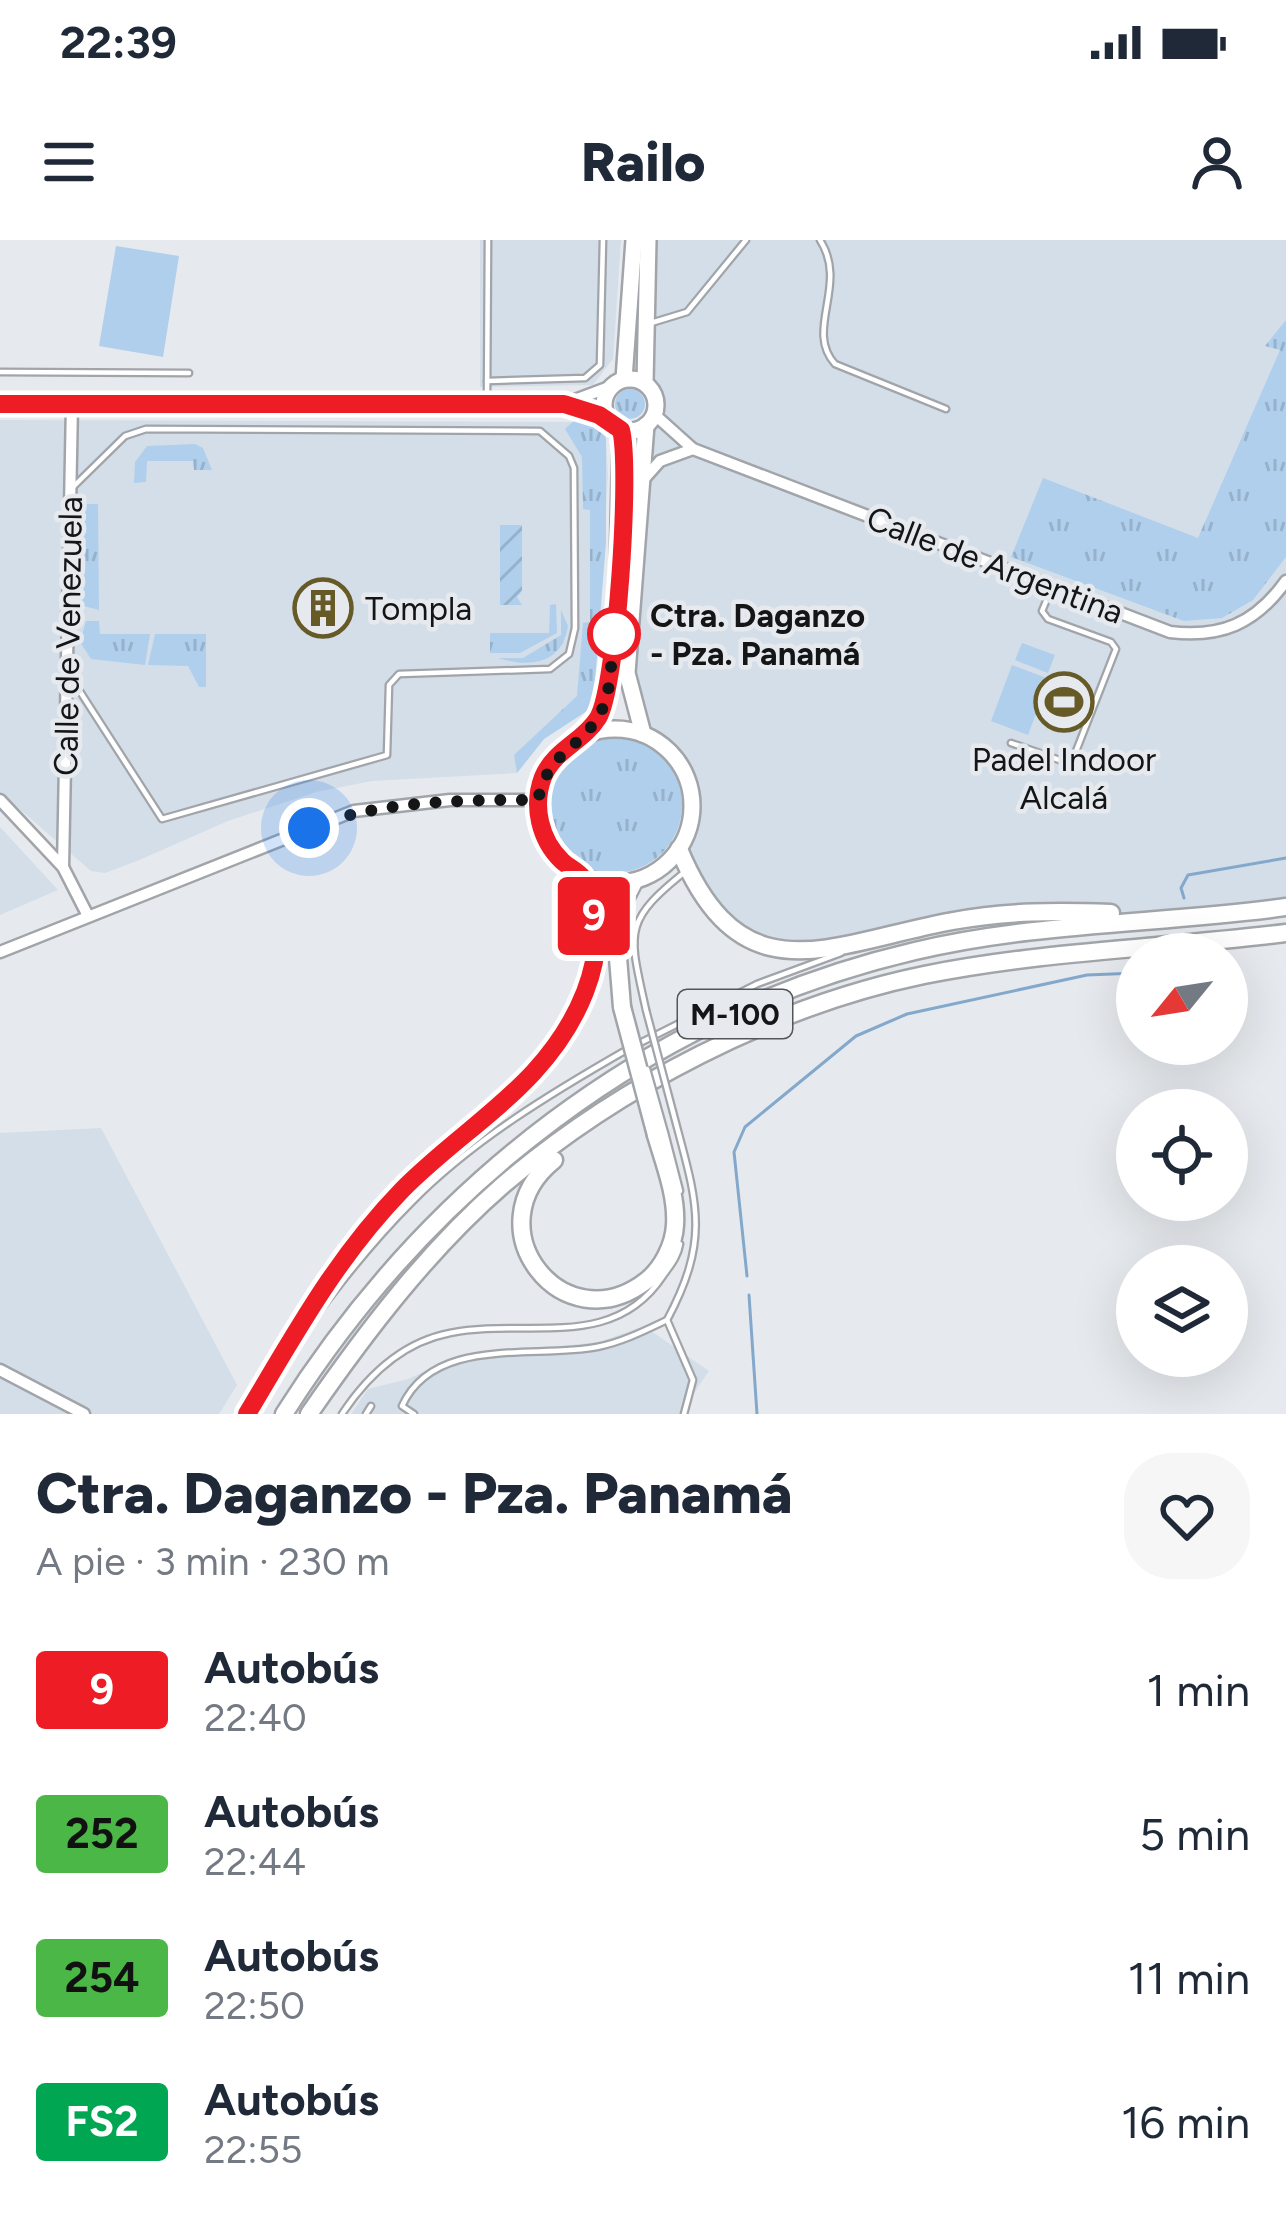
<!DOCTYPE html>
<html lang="es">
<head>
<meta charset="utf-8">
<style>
  :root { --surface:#fff; --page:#f6f6f7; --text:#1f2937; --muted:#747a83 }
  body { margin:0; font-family:Figtree,sans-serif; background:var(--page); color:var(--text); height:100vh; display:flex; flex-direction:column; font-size:45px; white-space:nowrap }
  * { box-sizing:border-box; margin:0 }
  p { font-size:39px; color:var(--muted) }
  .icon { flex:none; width:66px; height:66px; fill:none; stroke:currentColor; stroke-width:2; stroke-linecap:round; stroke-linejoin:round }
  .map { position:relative; height:1174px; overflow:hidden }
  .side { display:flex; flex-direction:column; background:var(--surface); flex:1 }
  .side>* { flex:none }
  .badge { padding:0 24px; border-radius:9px; font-size:42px; line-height:78px }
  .needle { width:78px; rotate:240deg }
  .controls { position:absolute; left:1116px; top:693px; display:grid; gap:24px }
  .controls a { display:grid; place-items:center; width:132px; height:132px; border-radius:50%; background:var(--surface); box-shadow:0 12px 48px #0002; font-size:60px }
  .you { position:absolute; width:60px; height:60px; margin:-30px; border:9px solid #fff; border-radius:50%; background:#1a73e8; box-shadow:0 0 0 18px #1a73e833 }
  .map>.badge { position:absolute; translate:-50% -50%; box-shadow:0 0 0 6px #fff }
  .round { display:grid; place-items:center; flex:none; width:126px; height:126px; border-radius:48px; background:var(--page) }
  .summary { display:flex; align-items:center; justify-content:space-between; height:204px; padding:0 36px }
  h1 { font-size:57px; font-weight:800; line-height:90px }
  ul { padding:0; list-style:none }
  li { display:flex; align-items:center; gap:36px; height:144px; padding:0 36px }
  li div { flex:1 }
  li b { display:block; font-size:45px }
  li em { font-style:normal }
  li .badge { min-width:132px; font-weight:700; text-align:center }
  .status { display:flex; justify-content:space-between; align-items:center; height:84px; padding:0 60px; background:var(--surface); direction:ltr }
  .status svg { height:33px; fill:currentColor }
  header { display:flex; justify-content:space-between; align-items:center; height:156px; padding:0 36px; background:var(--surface); font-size:54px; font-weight:800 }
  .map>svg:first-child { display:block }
  .built { fill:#d4dee8 }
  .grass { fill:url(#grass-tufts) }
  .garden { fill:url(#garden-furrows) }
  .pitch { fill:#afcfed }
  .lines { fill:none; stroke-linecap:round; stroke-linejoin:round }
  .stream { stroke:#84a8cb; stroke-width:3 }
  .service-casing { stroke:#a1a5a9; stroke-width:9 }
  .minor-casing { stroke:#a1a5a9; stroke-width:15 }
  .secondary-casing { stroke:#a1a5a9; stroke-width:20 }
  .trunk-casing { stroke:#a1a5a9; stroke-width:21 }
  .service { stroke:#fff; stroke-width:4.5 }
  .minor { stroke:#fff; stroke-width:10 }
  .secondary { stroke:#fff; stroke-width:15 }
  .trunk { stroke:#fff; stroke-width:16 }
  .service-bridge-casing { stroke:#a1a5a9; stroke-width:9; stroke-linecap:butt }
  .trunk-bridge-casing { stroke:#a1a5a9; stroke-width:21; stroke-linecap:butt }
  .service-bridge { stroke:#fff; stroke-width:4.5 }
  .trunk-bridge { stroke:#fff; stroke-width:16 }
  .line-casing { stroke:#fff; stroke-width:27 }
  .line { stroke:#ee1c25; stroke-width:18 }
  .walk { stroke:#141517; stroke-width:12; stroke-dasharray:0 21.6 }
  .stop-dot { fill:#fff; stroke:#ee1c25; stroke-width:6 }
  .labels { text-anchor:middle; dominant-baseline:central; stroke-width:9; stroke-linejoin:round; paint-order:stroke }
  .shield { fill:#e6eaee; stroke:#535558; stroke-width:3 }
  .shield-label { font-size:30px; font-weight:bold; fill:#141517 }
  .street-label { font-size:33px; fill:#141517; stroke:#e6eaee }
  .poi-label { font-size:33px; fill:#141517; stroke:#e6eaee; text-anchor:start }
  .stop-label { font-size:33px; font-weight:bold; fill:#141517; stroke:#e6eaee; text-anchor:start }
</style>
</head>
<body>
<div class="status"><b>22:39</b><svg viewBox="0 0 49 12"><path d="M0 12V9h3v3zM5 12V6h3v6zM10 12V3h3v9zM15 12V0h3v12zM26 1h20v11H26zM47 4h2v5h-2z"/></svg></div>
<header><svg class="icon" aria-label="menu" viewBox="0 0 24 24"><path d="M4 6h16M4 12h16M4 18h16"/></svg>Railo<svg class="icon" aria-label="person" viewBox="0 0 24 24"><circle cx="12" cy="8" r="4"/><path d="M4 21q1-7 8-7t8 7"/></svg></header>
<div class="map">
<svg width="1286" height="1174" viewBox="0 0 1286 1174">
  <defs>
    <pattern id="grass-tufts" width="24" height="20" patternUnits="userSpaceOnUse" patternTransform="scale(3)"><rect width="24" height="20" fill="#afcfed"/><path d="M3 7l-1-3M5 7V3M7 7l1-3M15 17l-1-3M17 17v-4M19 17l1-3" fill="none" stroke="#96b1ca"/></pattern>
    <pattern id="garden-furrows" width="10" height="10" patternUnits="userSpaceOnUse" patternTransform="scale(3)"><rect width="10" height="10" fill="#afcfed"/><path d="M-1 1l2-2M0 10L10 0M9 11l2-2" fill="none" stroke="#96b1ca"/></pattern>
  </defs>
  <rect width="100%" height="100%" fill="#e6eaee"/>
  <g class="built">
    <path d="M 480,0 L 621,0 L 613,119 L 593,145 L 480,147 Z"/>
    <path d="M 648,0 L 1286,0 L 1286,667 L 1166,676 L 1032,670 L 793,714 L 743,697 L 679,609 L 689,588 L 689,543 L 663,505 L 643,494 L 630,457 L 656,167 L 650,148 Z"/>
    <path d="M 0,180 L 588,182 L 606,198 L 608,236 L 593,467 L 544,499 L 517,533 L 372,541 L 316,552 L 228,581 L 137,621 L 105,633 L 91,631 L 0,552 Z"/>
    <path d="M 0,587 L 58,650 L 0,675 Z"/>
    <path d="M 101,888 L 237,1145 L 219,1174 L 0,1174 L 0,893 Z"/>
    <path d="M 644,1086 L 709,1131 L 680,1174 L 351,1174 L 368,1149 L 408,1139 L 456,1117 L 599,1102 Z"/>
  </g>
  <g class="grass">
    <path d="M 1286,80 L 1286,317 L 1253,360 L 1222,378 L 1184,381 L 1011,317 L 1043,238 L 1198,298 L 1280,110 L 1265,106 Z"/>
    <circle cx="630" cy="164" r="15"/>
    <path d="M 575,180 L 599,188 L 606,198 L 606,302 L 593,467 L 544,499 L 517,533 L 514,515 L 577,456 L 583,383 L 590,382 L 590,270 L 583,269 L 582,217 L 565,189 Z"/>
    <path d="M 195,204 L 203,208 L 212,230 L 194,230 L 193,221 L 147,221 L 146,242 L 134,243 L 135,222 L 147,206 Z"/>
    <path d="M 83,264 L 98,264 L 99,370 L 80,365 Z"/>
    <path d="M 556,364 L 557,393 L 520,413 L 490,413 L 490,393 L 549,393 L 550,365 Z"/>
    <path d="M 561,370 L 568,386 C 562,424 530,428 498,418 L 523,418 L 561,395 Z"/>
    <path d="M 86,381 L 99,381 L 100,394 L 150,394 L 145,425 L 91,419 L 80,402 Z"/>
    <path d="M 155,394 L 206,394 L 206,447 L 199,447 L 188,426 L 148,425 Z"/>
    <circle cx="614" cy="565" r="68"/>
  </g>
  <path class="garden" d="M 500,285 L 522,285 L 522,351 L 517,357 L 522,365 L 500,365 Z"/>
  <g class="pitch">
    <path d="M 116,6 L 179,16 L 163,117 L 99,106 Z"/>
    <path d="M 1022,403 L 1055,415 L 1048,433 L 1015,420 Z"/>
    <path d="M 1012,425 L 1049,439 L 1028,495 L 991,481 Z"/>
  </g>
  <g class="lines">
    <g class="stream">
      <path d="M 1184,658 L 1181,648 L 1188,635 L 1286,618"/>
      <path d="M 747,1036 L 734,912 L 745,887 L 856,796 L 907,774 L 1087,735 L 1137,733"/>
      <path d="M 749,1055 L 757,1174"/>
    </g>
    <g class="service-casing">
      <g id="service">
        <path d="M 820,0 C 849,45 804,90 835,124 L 946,169"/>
        <path d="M 651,83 L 687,72 L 746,0"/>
        <path d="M 0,132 L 189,133"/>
        <path d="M 487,141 L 585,138 L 600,125 L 603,0"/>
        <path d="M 487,163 L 488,0"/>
        <path d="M 70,436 L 162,579 L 387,515 L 389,445 L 399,434 L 550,429 L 569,414 L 575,388 L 574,228 L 569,216 L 540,191 L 146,189 L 125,196 L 72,248"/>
        <path d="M 1011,503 L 1071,524 L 1116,409 L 1111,402 L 1048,379 L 1042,371 L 1052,347"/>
        <path d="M 623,676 L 642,639"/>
        <path d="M 646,770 C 629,692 622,682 686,631"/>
        <path d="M 638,804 L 757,744 L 841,713"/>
        <path d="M 673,872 C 696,960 712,996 667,1080 L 693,1140 L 684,1174"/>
        <path d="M 665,893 L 680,951"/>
        <path d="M 262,1147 C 299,1075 344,1012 400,953 C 489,857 638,796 582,636"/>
        <path d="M 253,1163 C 303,1093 351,1023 412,962 C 473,900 553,852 628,809"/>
        <path d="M 247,1174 L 254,1163"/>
        <path d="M 342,1174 C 368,1135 403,1102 450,1093 C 525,1077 612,1113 663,1036 C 670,1026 678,1017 680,1004"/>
        <path d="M 366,1174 L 371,1166"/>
        <path d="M 414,1174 L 402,1166 C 434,1095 535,1119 597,1107 C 622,1102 644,1091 667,1080"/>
      </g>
    </g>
    <g class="minor-casing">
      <g id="minor">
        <path d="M 0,164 L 564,164 L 612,146"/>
        <path d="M 567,164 L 611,183"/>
        <path d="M 654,174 L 693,209 L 1170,392 C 1221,398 1255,384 1286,341"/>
        <path d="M 644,239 L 660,221 L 693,209"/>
        <path d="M 0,560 L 63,627 L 87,674"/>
        <path d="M 63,627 L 72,164"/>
        <path d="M 0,712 L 354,571 L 450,560 L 538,560"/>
        <path d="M 0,1130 L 84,1174"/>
      </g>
    </g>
    <g class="secondary-casing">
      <g id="secondary">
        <path d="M 624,139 L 634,0"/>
        <circle cx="630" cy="165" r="26"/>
        <path d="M 645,143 L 648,0"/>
        <circle cx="615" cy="566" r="77"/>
        <path d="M 586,492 L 608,456 L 618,329 L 621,190"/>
        <path d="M 643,494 L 627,433 L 646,185"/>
      </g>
    </g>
    <g class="trunk-casing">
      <g id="trunk">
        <path d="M 679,609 C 742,761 831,703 953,681 C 1006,671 1057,671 1111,673"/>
        <path d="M 599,642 L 614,669 L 622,767"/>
        <path d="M 554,920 C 471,987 563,1105 646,1041 C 662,1029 674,1005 675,985 C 677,955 664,923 656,895"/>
        <path d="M 284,1174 C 428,946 649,773 915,711 C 1037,682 1163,684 1286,667"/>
        <path d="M 309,1174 C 365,1093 428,1010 503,945 C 619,846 774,766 924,735 C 1044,711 1165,708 1286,693"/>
      </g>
    </g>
    <use href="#service" class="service"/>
    <use href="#minor" class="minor"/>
    <use href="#secondary" class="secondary"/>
    <use href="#trunk" class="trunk"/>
    <g class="service-bridge-casing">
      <g id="service-bridge">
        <path d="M 646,770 L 673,872"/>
        <path d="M 647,829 L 665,893"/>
      </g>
    </g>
    <g class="trunk-bridge-casing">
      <path id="trunk-bridge" d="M 622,767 L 656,895"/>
    </g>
    <use href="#service-bridge" class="service-bridge"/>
    <use href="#trunk-bridge" class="trunk-bridge"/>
  </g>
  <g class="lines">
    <g class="line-casing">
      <path id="line" d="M 0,164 L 564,164 L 599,175 L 621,190 C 631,228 617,446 598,478 C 583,502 555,509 543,537 C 532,566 540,600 562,621 C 568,627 578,631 583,638 C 605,670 598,719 585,752 C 549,844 467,884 402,950 C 336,1018 295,1094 247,1174"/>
    </g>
    <use href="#line" class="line"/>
    <path class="walk" d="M 309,588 C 382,560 460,560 538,560 C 549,510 576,513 598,477 C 613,453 610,421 614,394"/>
  </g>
  <defs>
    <g id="building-ring" transform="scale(3)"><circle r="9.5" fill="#e6eaee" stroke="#665a27" stroke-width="1.5"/><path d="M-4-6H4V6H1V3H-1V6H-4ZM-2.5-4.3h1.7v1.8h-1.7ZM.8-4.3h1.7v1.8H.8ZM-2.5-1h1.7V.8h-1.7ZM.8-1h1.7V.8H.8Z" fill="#665a27"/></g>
    <g id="stadium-ring" transform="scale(3)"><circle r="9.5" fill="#e6eaee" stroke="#665a27" stroke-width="1.5"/><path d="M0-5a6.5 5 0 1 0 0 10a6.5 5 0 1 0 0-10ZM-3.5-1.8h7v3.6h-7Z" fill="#665a27"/></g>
  </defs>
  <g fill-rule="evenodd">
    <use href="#building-ring" x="323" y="368"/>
    <use href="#stadium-ring" x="1064" y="462"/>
  </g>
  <circle class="stop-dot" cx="614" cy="394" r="24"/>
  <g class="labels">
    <rect class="shield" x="678" y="750" width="114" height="48" rx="9"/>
    <g class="shield-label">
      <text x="735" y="774">M-100</text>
    </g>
    <g class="street-label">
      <text transform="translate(995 325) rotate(21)">Calle de Argentina</text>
      <text transform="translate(68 396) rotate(-89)">Calle de Venezuela</text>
    </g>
    <g class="poi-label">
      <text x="365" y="368">Tompla</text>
      <text x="1064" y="519" text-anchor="middle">Padel Indoor<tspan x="1064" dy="38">Alcalá</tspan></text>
    </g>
    <g class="stop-label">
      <text x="650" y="375">Ctra. Daganzo<tspan x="650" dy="38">- Pza. Panamá</tspan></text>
    </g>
  </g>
</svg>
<div class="controls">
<a><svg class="needle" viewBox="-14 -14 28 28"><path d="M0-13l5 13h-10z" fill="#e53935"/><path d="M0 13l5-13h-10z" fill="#747a83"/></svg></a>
<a><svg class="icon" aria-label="locate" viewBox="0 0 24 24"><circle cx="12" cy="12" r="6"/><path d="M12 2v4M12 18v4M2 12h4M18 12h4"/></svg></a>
<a><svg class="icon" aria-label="layers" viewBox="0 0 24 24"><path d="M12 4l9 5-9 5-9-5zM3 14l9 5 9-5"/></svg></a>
</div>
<div class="you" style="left:309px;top:588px"></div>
<b class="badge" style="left:594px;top:676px;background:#ee1c25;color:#fff">9</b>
</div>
<section class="side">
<div class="summary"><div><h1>Ctra. Daganzo - Pza. Panamá</h1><p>A pie · 3 min · 230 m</p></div><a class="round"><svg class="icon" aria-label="heart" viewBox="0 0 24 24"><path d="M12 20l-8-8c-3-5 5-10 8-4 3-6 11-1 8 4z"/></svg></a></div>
<ul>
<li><span class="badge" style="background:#ee1c25;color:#fff">9</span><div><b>Autobús</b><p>22:40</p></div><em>1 min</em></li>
<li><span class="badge" style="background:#4ab747;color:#111">252</span><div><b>Autobús</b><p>22:44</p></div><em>5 min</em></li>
<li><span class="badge" style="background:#4ab747;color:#111">254</span><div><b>Autobús</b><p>22:50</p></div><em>11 min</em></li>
<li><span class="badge" style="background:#00a651;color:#fff">FS2</span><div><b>Autobús</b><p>22:55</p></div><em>16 min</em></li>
</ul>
</section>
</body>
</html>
